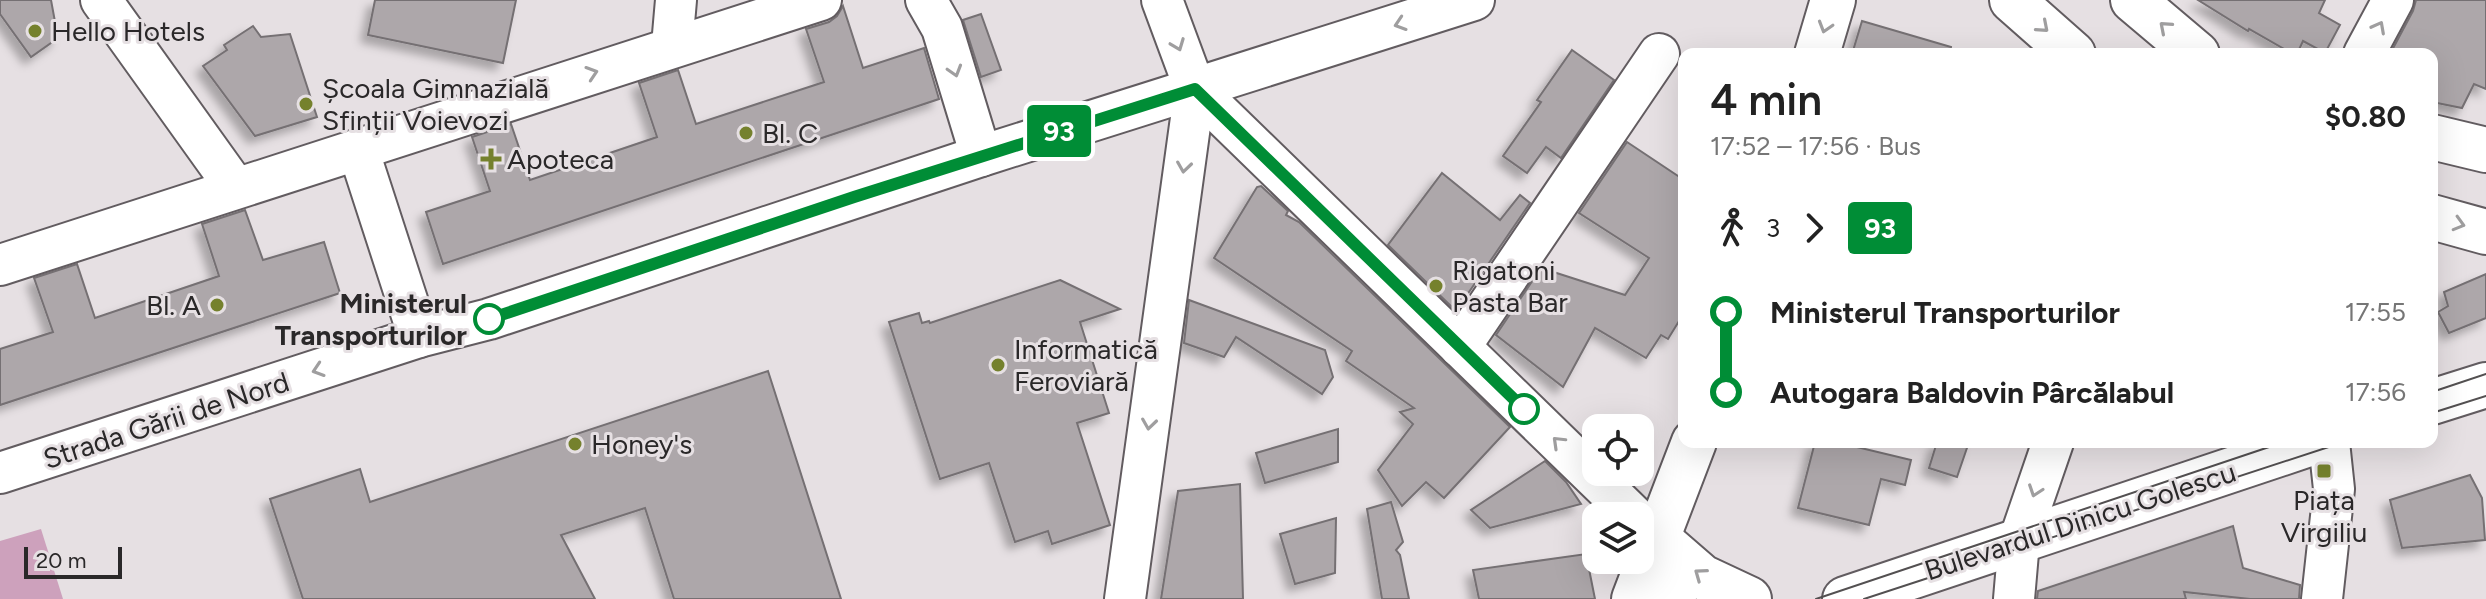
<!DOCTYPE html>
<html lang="en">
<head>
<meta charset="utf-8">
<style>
  :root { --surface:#fff; --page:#f2f2f2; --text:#222; --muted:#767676 }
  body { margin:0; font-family:Figtree,sans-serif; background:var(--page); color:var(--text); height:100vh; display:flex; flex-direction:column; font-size:30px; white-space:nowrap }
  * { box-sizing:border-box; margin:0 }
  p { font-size:26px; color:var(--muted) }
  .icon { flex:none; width:44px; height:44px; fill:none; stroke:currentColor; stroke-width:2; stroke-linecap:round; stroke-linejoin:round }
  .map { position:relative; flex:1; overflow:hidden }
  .sheet { position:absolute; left:1678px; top:48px; width:760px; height:400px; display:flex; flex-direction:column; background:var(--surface); border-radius:16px; box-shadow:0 8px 32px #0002 }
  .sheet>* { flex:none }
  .badge { padding:0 16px; border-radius:6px; font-size:28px; line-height:52px }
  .buttons { position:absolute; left:1582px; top:414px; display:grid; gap:16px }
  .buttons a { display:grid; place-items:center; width:72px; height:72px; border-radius:16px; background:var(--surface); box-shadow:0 8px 32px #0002; font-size:40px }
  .scale { position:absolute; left:24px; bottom:20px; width:98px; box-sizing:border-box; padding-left:8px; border:4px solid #2a2829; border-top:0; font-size:22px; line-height:28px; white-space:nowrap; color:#2a2829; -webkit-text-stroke:6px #e6e0e3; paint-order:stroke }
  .map>.badge { position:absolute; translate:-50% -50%; box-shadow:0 0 0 4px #fff }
  .legs { display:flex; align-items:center; gap:12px; height:88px; padding:0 32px; font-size:26px }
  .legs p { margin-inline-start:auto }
  .headline { display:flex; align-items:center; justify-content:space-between; height:136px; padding:0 32px }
  h1 { font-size:44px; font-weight:600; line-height:60px }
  ul { padding:0 32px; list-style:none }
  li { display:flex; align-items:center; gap:28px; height:80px; font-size:30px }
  li i { display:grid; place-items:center; width:12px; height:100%; margin:0 10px; background:currentColor }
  li i::after { content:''; width:20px; height:20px; margin:-10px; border:6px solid; border-radius:50%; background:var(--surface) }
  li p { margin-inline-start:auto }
  li:first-child i { background:linear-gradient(#0000 50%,currentColor 0) }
  li:last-child i { background:linear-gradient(currentColor 50%,#0000 0) }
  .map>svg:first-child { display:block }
  .green { fill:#cda1bc }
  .building { fill:#ada7aa; stroke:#757073; stroke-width:2; filter:url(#shadow) }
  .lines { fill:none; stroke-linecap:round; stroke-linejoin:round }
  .minor-casing { stroke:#625c60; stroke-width:44 }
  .major-casing { stroke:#625c60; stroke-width:48 }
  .minor { stroke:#fff; stroke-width:40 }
  .major { stroke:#fff; stroke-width:44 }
  .tram { stroke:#535051; stroke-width:2 }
  .oneway { stroke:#9f9e9f }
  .line-1-casing { stroke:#fff; stroke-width:18 }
  .line-1 { stroke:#008d36; stroke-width:12 }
  .poi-dot { fill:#75812d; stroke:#e6e0e3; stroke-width:3 }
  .stop-1-dot { fill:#fff; stroke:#008d36; stroke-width:4 }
  .labels { text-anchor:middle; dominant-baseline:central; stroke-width:6; stroke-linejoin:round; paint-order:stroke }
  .poi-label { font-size:28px; fill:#2a2829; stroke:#e6e0e3; text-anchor:start }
  .stop-label { font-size:28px; font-weight:bold; fill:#2a2829; stroke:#e6e0e3; text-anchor:end }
  .street-label { font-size:28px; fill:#2a2829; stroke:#e6e0e3 }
</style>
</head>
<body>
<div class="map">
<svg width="2486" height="599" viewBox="0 0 2486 599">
  <defs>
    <filter id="shadow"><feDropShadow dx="-7" dy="7" stdDeviation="4" flood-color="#0004"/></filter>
  </defs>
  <rect width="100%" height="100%" fill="#e6e0e3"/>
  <path class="green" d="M 41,529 L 63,599 L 0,599 L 0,541 Z"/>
  <g class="building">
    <path d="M 0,0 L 51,0 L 58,38 L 31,57 L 0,14 Z"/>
    <path d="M 375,0 L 516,0 L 503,63 L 368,35 Z"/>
    <path d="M 2198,0 L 2325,0 L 2319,13 L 2340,25 L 2325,53 L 2303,41 L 2297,54 L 2293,54 L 2249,29 L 2248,31 Z"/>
    <path d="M 2416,0 L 2486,0 L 2486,89 L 2474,84 L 2462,108 L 2432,102 L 2432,54 L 2390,54 L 2413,11 Z"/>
    <path d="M 843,6 L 863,68 L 924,48 L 939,99 L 443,264 L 426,212 L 490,191 L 472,137 L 511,124 L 530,180 L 657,137 L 639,83 L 678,70 L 696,124 L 824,82 L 806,29 L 829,22 L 837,16 Z"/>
    <path d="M 981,14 L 1001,70 L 981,77 L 963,20 Z"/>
    <path d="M 1862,21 L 1951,47 L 1950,54 L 1852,54 Z"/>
    <path d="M 253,26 L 261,37 L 290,34 L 317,117 L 255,136 L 203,66 L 227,50 L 224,45 Z"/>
    <path d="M 1572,50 L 1614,80 L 1561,158 L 1546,147 L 1527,173 L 1503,156 L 1541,102 L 1537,100 Z"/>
    <path d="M 1627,142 L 1684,180 L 1684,313 L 1668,339 L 1661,335 L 1646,358 L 1595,328 L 1563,387 L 1496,335 L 1541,268 L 1625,295 L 1649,258 L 1579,213 Z"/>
    <path d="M 1442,173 L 1500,220 L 1520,195 L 1530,203 L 1456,311 L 1388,245 Z"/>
    <path d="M 1261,186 L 1288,211 L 1286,215 L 1299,222 L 1510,427 L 1444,498 L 1426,482 L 1402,506 L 1378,470 L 1413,424 L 1400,412 L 1414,408 L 1346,361 L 1352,351 L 1214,258 L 1257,187 Z"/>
    <path d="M 245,210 L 263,260 L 324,242 L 340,293 L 0,405 L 0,349 L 53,332 L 34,278 L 77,264 L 95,318 L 219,276 L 202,224 Z"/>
    <path d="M 2486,274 L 2486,318 L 2449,333 L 2438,312 L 2448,306 L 2444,292 Z"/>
    <path d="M 1060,280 L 1120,309 L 1080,322 L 1109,413 L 1077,423 L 1110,525 L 1052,544 L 1048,531 L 1015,542 L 989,463 L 940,479 L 889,322 L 919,313 L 922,323 L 929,321 L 930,323 Z"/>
    <path d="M 1189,300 L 1325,350 L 1333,377 L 1322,394 L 1236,337 L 1224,357 L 1184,343 Z"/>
    <path d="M 768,371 L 841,599 L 674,599 L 645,508 L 561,535 L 595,599 L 303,599 L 270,499 L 360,469 L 370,502 Z"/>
    <path d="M 1338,429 L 1338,462 L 1265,483 L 1256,453 Z"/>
    <path d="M 1815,442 L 1836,442 L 1911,460 L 1905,485 L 1881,479 L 1869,525 L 1798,508 Z"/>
    <path d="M 1937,442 L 1969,442 L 1957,477 L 1929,468 Z"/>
    <path d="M 1545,461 L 1566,482 L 1581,504 L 1490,528 L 1471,510 Z"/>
    <path d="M 2470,475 L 2482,498 L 2485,540 L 2402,548 L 2390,500 Z"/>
    <path d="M 1240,484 L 1243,599 L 1161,599 L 1178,491 Z"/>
    <path d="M 1391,502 L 1403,542 L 1396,550 L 1400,555 L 1409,599 L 1382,599 L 1367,509 Z"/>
    <path d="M 1336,518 L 1335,573 L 1295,584 L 1280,534 Z"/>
    <path d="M 2233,526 L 2243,568 L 2300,585 L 2299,599 L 2250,599 L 2184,592 L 2186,599 L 2037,599 L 2038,591 Z"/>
    <path d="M 1586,554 L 1595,599 L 1479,599 L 1473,570 Z"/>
  </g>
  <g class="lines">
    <g class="minor-casing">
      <g id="minor">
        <path d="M 101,0 L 235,187"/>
        <path d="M 926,0 L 942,28 L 981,156"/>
        <path d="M 672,46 L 676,0"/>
        <path d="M 2364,54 L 2393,0"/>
        <path d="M 1195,89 L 1634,516"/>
        <path d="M 358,149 L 419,337"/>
        <path d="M 0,265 L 821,0"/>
        <path d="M 1460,347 L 1659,54"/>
        <path d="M 0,473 L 419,337 L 489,319 L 981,156 L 1474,0"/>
        <path d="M 1125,599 L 1195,89 L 1162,0"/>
        <path d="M 2014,599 L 2019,541 L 2053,442"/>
        <path d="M 2322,599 L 2334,489 L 2329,442"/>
      </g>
    </g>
    <g class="major-casing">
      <g id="major">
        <path d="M 2012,0 L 2073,54"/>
        <path d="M 2133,0 L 2197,54"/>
        <path d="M 1817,54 L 1833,0"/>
        <path d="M 2432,137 L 2486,150"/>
        <path d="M 2432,217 L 2486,232"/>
        <path d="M 2432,402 L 2486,385"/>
        <path d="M 1657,538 L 1702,577 L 1749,599"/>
        <path d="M 1651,553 L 1668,592 L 1674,599"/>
        <path d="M 1634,599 L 1694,442"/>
        <path d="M 1845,599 L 2315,442"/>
      </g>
    </g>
    <use href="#minor" class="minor"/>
    <use href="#major" class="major"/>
    <g class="tram">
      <path d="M 2432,392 L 2486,374"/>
      <path d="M 2432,413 L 2486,396"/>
      <path d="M 1816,599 L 2284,442"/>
      <path d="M 1864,599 L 2344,442"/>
    </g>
  </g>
  <defs><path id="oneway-chevron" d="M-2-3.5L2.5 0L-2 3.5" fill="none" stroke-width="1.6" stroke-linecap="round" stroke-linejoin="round" transform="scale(2)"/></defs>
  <g class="oneway">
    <use href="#oneway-chevron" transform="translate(1400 24) rotate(162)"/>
    <use href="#oneway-chevron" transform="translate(1825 27) rotate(107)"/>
    <use href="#oneway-chevron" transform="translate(2043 27) rotate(41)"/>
    <use href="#oneway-chevron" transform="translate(2165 27) rotate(-139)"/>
    <use href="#oneway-chevron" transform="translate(2379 27) rotate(-62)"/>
    <use href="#oneway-chevron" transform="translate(1178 45) rotate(69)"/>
    <use href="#oneway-chevron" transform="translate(955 71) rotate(73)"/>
    <use href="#oneway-chevron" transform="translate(592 73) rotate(-18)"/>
    <use href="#oneway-chevron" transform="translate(1184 167) rotate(98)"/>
    <use href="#oneway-chevron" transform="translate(2459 224) rotate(16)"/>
    <use href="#oneway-chevron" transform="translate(318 370) rotate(162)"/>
    <use href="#oneway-chevron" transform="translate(1149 424) rotate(98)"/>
    <use href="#oneway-chevron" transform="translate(1558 442) rotate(-136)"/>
    <use href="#oneway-chevron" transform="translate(2035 491) rotate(109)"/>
    <use href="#oneway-chevron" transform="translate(1700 574) rotate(-144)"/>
  </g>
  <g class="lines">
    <g class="line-1-casing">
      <path id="line-1" d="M 489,319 L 854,197 L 1195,89 L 1524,409"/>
    </g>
    <use href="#line-1" class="line-1"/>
  </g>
  <g class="poi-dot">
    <circle cx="35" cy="31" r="8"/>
    <circle cx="306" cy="104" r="8"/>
    <circle cx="746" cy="133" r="8"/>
    <path d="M487 147h8v8h8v8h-8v8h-8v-8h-8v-8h8z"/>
    <circle cx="1436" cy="286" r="8"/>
    <circle cx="217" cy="305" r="8"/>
    <circle cx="998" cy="365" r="8"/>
    <circle cx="575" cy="444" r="8"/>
    <rect x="2316" y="463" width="16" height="16" rx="4"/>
  </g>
  <g class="stop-1-dot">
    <circle cx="489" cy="319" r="14"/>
    <circle cx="1524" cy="409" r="14"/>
  </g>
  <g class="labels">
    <g class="poi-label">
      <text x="51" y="31">Hello Hotels</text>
      <text x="322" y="88">Școala Gimnazială<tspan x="322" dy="32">Sfinții Voievozi</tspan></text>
      <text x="762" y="133">Bl. C</text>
      <text x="507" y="159">Apoteca</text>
      <text x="1452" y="270">Rigatoni<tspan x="1452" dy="32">Pasta Bar</tspan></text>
      <text x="201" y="305" text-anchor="end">Bl. A</text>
      <text x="1014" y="349">Informatică<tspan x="1014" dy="32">Feroviară</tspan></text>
      <text x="591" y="444">Honey's</text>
      <text x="2324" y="500" text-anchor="middle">Piața<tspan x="2324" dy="32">Virgiliu</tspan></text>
    </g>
    <g class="stop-label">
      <text x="467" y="303">Ministerul<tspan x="467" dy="32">Transporturilor</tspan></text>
    </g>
    <g class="street-label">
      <text transform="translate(166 420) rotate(-18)">Strada Gării de Nord</text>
      <text transform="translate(2080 521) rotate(-18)">Bulevardul Dinicu Golescu</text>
    </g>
  </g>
</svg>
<div class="buttons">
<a><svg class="icon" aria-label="locate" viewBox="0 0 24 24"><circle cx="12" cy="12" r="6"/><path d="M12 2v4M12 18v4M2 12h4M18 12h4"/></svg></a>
<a><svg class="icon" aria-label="layers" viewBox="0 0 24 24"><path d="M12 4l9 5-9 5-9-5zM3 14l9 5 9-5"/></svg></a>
</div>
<div class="scale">20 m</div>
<b class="badge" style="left:1059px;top:131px;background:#008d36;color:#fff">93</b>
<section class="sheet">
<div class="headline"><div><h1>4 min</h1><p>17:52 – 17:56 · Bus</p></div><b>$0.80</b></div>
<div class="legs"><svg class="icon" aria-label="walk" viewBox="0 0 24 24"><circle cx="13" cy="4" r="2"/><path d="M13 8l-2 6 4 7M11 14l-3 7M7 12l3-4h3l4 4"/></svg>3<svg class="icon" aria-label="forward" viewBox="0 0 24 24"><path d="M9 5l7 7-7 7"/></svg><b class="badge" style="background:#008d36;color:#fff">93</b></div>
<ul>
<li><i style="color:#008d36"></i><b>Ministerul Transporturilor</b><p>17:55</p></li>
<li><i style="color:#008d36"></i><b>Autogara Baldovin Pârcălabul</b><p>17:56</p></li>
</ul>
</section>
</div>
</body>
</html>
